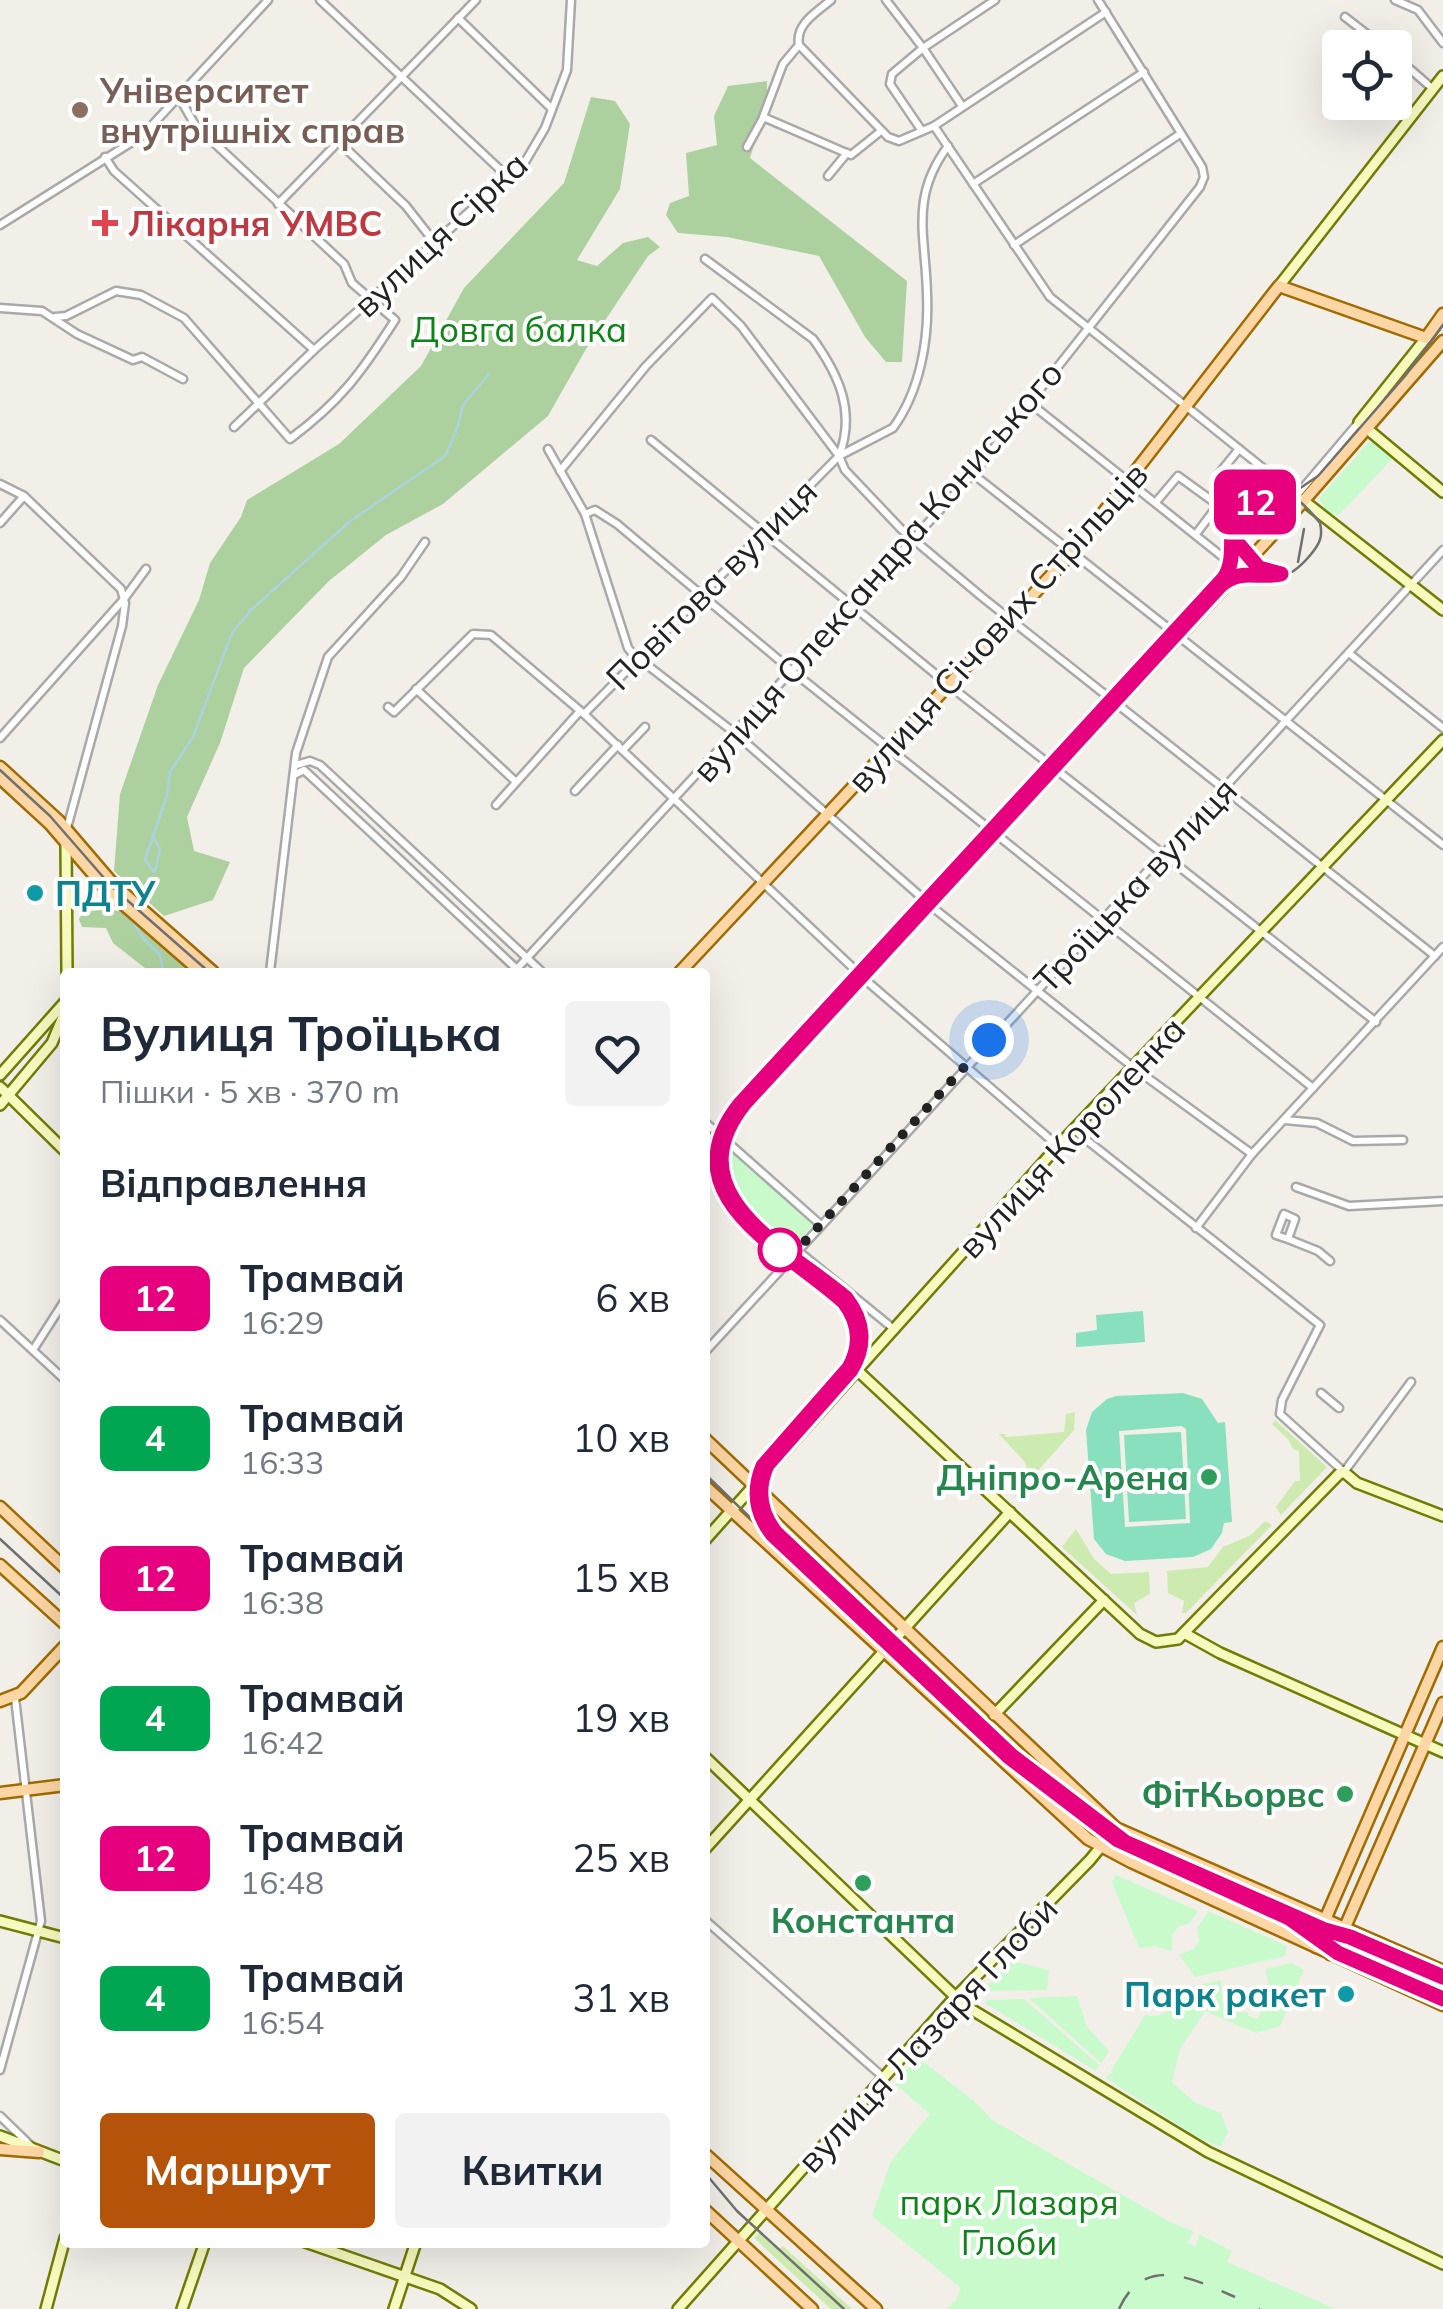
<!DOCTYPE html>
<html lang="uk">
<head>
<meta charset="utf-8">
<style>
  :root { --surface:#fff; --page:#f2f2f3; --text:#1f2937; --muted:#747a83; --accent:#b45309 }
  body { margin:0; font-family:Mulish,sans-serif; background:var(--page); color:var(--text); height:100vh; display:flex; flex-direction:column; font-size:38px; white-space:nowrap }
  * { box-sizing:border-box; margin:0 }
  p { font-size:32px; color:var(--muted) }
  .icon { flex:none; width:55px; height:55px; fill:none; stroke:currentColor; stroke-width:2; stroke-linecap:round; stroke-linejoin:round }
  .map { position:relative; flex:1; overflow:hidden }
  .sheet { position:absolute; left:60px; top:968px; width:650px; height:1280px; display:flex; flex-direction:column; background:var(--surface); border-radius:10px; box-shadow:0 10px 40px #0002 }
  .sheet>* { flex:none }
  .badge { padding:0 20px; border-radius:15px; font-size:35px; line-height:65px }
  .fabs { position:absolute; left:1322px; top:30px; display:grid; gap:20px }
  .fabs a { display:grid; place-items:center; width:90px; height:90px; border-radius:10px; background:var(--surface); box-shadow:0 10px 40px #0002; font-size:50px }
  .you { position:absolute; width:50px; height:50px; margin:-25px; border:8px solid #fff; border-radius:50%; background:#1a73e8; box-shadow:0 0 0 15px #1a73e833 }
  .map>.badge { position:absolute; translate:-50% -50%; box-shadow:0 0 0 5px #fff }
  h2 { padding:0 40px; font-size:38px; line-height:90px }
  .round { display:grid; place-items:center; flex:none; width:105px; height:105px; border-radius:10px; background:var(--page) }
  .summary { display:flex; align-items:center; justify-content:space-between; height:170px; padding:0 40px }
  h1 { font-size:48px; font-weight:700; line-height:75px }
  .primary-button { display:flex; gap:20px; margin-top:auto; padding:20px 40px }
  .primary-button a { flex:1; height:115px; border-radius:10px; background:var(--accent); color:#fff; font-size:40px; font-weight:700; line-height:115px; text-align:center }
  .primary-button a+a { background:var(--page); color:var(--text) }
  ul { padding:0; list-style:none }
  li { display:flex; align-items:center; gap:30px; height:140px; padding:0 40px }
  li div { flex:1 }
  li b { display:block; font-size:38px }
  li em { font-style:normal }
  li .badge { min-width:110px; font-weight:700; text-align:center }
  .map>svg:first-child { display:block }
  .grass { fill:#cdebb0 }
  .forest { fill:#add19e }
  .park { fill:#c8facc }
  .pitch { fill:#88e0be; fill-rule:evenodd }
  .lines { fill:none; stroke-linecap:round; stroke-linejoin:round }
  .stream { stroke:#aad3df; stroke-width:2.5 }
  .street-casing { stroke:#a9a9a9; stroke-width:11 }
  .secondary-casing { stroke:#707d05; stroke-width:14 }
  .primary-casing { stroke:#a06b00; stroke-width:15 }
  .street { stroke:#fff; stroke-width:6 }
  .secondary { stroke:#f7fabf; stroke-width:9 }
  .primary { stroke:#fcd6a4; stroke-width:10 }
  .tram { stroke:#707070; stroke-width:2.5 }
  .rail { stroke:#707070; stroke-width:2.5; stroke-dasharray:20 20; stroke-linecap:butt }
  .line-casing { stroke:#fff; stroke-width:22 }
  .line { stroke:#e6007e; stroke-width:15 }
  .walk { stroke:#222; stroke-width:10; stroke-dasharray:0 18 }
  .education-dot { fill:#8d6e63; stroke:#fff; stroke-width:4 }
  .health-dot { fill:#e0444e; stroke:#fff; stroke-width:4 }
  .culture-dot { fill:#0f9aa8; stroke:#fff; stroke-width:4 }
  .stop-dot { fill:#fff; stroke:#e6007e; stroke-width:5 }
  .leisure-dot { fill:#2e9e5b; stroke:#fff; stroke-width:4 }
  .labels { text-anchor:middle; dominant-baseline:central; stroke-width:8; stroke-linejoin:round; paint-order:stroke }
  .education-label { font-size:35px; font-weight:bold; fill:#785e54; stroke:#fff; text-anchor:start }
  .health-label { font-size:35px; font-weight:bold; fill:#be3a42; stroke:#fff; text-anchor:start }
  .street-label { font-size:35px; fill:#222; stroke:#fff }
  .park-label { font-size:35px; fill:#0c8416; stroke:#fff }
  .culture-label { font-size:35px; font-weight:bold; fill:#0d838f; stroke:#fff; text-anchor:start }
  .leisure-label { font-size:35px; font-weight:bold; fill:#27864d; stroke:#fff; text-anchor:end }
</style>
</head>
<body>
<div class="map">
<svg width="1443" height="2309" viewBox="0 0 1443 2309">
  <rect width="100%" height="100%" fill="#f2efe9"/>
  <g class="grass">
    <path d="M 1075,1412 L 1074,1430 L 1010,1502 L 1030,1475 L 1024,1461 L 999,1434 L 1005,1434 L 1006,1437 L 1064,1432 L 1066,1414 Z"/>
    <path d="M 1275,1420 L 1327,1467 L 1281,1515 L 1276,1507 L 1295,1481 L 1300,1481 L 1299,1451 L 1293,1449 L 1288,1439 L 1272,1424 Z"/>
    <path d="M 1265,1521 L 1272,1525 L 1186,1613 L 1182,1613 L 1184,1601 L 1168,1593 L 1167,1571 L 1208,1567 L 1223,1547 L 1251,1535 Z"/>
    <path d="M 787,1526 L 893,1627 L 886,1634 L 783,1537 L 781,1532 Z"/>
    <path d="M 1076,1529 L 1094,1559 L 1111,1574 L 1149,1572 L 1150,1594 L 1134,1603 L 1137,1615 L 1062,1547 Z"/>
    <path d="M 909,1641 L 1074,1797 L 1065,1807 L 913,1669 L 917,1663 L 911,1657 L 914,1653 L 905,1645 Z"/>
    <path d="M 1127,1842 L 1271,1908 L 1268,1915 L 1122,1848 Z"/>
    <path d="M 760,2232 L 778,2249 L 783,2246 L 852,2309 L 831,2309 L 754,2238 Z"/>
  </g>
  <g class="forest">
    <path d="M 767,81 L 767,103 L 750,158 L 907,281 L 902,362 L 886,362 L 865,337 L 819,256 L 727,237 L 678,233 L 666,215 L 670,203 L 689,196 L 686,153 L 717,145 L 714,116 L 728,86 Z"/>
    <path d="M 591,97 L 615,101 L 630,124 L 620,189 L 577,260 L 597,266 L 623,243 L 648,237 L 660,247 L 648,256 L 586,349 L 548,416 L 443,504 L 386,535 L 329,581 L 244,668 L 220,743 L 187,817 L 194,851 L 230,862 L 213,900 L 164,916 L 114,871 L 120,794 L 158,685 L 199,600 L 210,563 L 241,517 L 247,500 L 339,444 L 421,366 L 464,288 L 564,183 Z"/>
    <path d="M 101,910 L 122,911 L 193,972 L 150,972 L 113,943 L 106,928 L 82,927 L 79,919 L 83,912 Z"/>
  </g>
  <g class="park">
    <path d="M 1370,441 L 1393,458 L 1339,515 L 1327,513 L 1319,498 Z"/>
    <path d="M 733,1148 L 815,1223 L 781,1260 L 718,1206 L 711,1172 Z"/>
    <path d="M 1116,1875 L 1198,1911 L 1190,1923 L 1178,1927 L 1172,1935 L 1172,1951 L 1155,1946 L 1139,1948 L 1112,1882 Z"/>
    <path d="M 1208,1911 L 1287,1946 L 1285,1956 L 1195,1977 L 1179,1955 L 1194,1949 L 1199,1941 L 1197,1929 Z"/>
    <path d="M 1012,1961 L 1049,1970 L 1047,1990 L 989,1991 L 987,1985 Z"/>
    <path d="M 1291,1963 L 1304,1970 L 1280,2026 L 1256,2033 L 1205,2011 L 1180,2049 L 1172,2082 L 1194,2102 L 1221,2113 L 1228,2132 L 1221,2147 L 1197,2137 L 1106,2078 L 1110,2073 L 1114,2074 L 1111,2071 L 1145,2015 C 1163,2019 1176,2009 1178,1990 L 1221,1980 L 1222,2002 L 1232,2007 L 1232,2013 L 1248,2012 L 1248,2016 L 1258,2019 L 1269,1992 L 1266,1969 Z"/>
    <path d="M 1077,1996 L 1087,2027 L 1109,2051 L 1101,2063 L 1029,1998 Z"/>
    <path d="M 1024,1999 L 1099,2065 L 1096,2071 L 985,2003 L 988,2000 Z"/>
    <path d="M 917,2057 L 974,2101 L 992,2120 L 1168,2221 L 1194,2232 L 1187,2242 L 1196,2247 L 1199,2234 L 1232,2251 L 1227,2262 L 1336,2309 L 946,2309 L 956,2300 L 961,2288 L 872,2216 L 891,2161 L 930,2114 L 895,2084 Z"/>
  </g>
  <g class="pitch">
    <path d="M 1143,1311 L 1145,1342 L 1076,1347 L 1076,1333 L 1097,1330 L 1096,1315 Z"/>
    <path d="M 1183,1393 L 1202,1399 L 1218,1423 L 1225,1422 L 1232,1522 L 1224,1523 L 1222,1533 L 1211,1549 L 1193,1557 L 1125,1561 L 1106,1554 L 1094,1539 L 1086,1430 L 1092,1412 L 1107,1399 L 1116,1396 ZM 1182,1426 L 1186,1429 L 1190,1523 L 1125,1527 L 1119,1431 Z"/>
    <path d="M 1181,1432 L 1186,1519 L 1129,1522 L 1124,1435 Z"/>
  </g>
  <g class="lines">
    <g class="stream">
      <path d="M 153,837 L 160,849 L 155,871"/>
      <path d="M 154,872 L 145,860 L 167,795 L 170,772 L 193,737 L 232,633 L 250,611 L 349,522 L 445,456 L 457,429 L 463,405 L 489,374"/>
      <path d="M 129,916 L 143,938 L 160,955 L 163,972"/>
    </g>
    <g class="street-casing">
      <g id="street">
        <path d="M 320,0 L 510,179"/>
        <path d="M 886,0 L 923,48 L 962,106"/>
        <path d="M 1395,0 L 1418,10 L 1443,43"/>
        <path d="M 1345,17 L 1385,48"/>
        <path d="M 458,18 L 552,109"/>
        <path d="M 799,45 L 888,137 L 899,141 L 934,126 L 1106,12"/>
        <path d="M 799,45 L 783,64 L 763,117 L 851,155 L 881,131"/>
        <path d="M 799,45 C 795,24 817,12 831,0"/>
        <path d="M 1395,56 L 1433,89"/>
        <path d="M 934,126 L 1050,297 L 1304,501"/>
        <path d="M 922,131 L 890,84 L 892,74 L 923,48 L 995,0"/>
        <path d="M 338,141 L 406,206 L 435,243"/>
        <path d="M 747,147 L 763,118"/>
        <path d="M 105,157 L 114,171 L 314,350"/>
        <path d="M 828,176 L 847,153"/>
        <path d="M 973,184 L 1144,72"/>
        <path d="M 278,204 L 476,0"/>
        <path d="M 0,225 L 143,135 L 268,0"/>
        <path d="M 1014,245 L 1180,134"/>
        <path d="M 705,259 L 813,339 C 839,375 856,412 839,456 L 845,470 L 901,529 L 982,597 L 1435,956"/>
        <path d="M 0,308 L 42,311 L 77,334 L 133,360 L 142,357 L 183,379"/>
        <path d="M 55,317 L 66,316 L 116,291 L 141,295 L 184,318 L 290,439 C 341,401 361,373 395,320 L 352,283 L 344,264 L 195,125 L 179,97"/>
        <path d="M 1030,403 L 1239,570"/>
        <path d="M 234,427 L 314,350 L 525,162 L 545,128 L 567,70 L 571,0"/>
        <path d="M 651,440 L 950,686 L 1376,1022"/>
        <path d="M 548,449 L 585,514 L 628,648 L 633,654 L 736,734 L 936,910 L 1134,1068 L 1252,1154"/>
        <path d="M 560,471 L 646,366 L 712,298 L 741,326 L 839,456"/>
        <path d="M 973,474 L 1443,845"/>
        <path d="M 0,484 L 24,496 L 121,589 L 125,603 L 122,626 L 67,828"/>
        <path d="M 1234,487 L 1218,475 L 1239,449"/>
        <path d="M 1297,495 L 1359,422"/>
        <path d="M 1156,502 L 1178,476 L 1218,505 L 1196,534"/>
        <path d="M 585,514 L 595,510 L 617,524 L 791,670 L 1313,1088"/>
        <path d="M 0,523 L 24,496"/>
        <path d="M 1350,654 L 1443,728"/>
        <path d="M 416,689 L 515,781"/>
        <path d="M 388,707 L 394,712 L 473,634 L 491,635 L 584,714 L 869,983 L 1058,1146"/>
        <path d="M 584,714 L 839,456 L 893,428 C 920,391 929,340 927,295 C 926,237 909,198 948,146"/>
        <path d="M 0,738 L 124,599 L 146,569"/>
        <path d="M 623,750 L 645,727"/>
        <path d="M 296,765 L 310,761 L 320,765 L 542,972"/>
        <path d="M 294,775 L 304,770 L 520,972"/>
        <path d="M 575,791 L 618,745"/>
        <path d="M 496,805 L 580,711"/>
        <path d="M 270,972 L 296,753 L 328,657 L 401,577 L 425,542"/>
        <path d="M 514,972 L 973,474 L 1200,187 L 1204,177 L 1202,167 L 1098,0"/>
        <path d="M 1285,1120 L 1317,1123 L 1353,1141 L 1403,1140"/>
        <path d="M 705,1122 L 821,1225"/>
        <path d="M 1074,1130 L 1320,1325 L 1282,1400 L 1280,1414 L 1344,1472 L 1411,1382"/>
        <path d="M 1296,1187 L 1349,1206 L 1443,1201"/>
        <path d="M 1196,1228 L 1252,1154 L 1443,947"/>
        <path d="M 1288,1239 L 1276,1235 L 1284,1214 L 1295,1219 L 1288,1239 L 1318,1251 L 1330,1261"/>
        <path d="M 797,1250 L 895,1330"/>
        <path d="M 0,1320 L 65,1380"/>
        <path d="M 33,1350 L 65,1300"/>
        <path d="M 705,1352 L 1443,550"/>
        <path d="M 1321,1393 L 1339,1408"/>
        <path d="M 705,1920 L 883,2077"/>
        <path d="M 0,2070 L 41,1921 L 15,1698"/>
        <path d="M 0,2116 L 32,2147"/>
      </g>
    </g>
    <g class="secondary-casing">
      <g id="secondary">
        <path d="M 1279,286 L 1443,76"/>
        <path d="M 1426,338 L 1359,422 L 1443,492"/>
        <path d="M 1304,501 L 1443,610"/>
        <path d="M 66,842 L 67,972"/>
        <path d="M 0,1075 L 65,1002"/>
        <path d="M 0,1087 L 65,1151"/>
        <path d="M 0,1105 L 52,1043 L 65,1012"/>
        <path d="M 858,1371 L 1140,1634 L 1156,1642 L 1178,1639 L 1339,1474 L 1344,1472 L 1357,1483 L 1443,1516"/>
        <path d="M 705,1540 L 1058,1146 L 1443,740"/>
        <path d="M 1184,1633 L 1220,1653 L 1443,1752"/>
        <path d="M 994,1715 L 1104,1600"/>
        <path d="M 705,1757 L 964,2005 L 1208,2152 L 1443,2264"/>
        <path d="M 705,1849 L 1010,1512"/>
        <path d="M 0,1921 L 65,1938"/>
        <path d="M 0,2136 L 65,2161"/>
        <path d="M 305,2242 L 440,2289 L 471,2309"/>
        <path d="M 46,2309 L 65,2238"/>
        <path d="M 182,2309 L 205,2242"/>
        <path d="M 394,2309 L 416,2242"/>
        <path d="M 678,2309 L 949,2004 L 1090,1860 L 1116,1828"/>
      </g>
    </g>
    <g class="primary-casing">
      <g id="primary">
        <path d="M 0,767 L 59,821 L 113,884 L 213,972"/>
        <path d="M 0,778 L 50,824 L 107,890 L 201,972"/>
        <path d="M 680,972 L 1072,553 L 1279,286 L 1426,338 L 1443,314"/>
        <path d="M 705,1149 L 1300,505 L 1443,341"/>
        <path d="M 705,1439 L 1116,1828 L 1443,1971"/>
        <path d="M 705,1486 L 1088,1839 L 1131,1862 L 1443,2005"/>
        <path d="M 0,1507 L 65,1568"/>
        <path d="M 0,1565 L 65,1624"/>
        <path d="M 0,1701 L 21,1693 L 65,1646"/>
        <path d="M 0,1793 L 65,1785"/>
        <path d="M 1316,1947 L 1321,1929 L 1443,1647"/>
        <path d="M 1330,1954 L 1342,1934 L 1443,1703"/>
        <path d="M 0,2149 L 39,2152"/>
        <path d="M 705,2154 L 876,2309"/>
        <path d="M 705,2210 L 812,2309"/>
      </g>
    </g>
    <use href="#street" class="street"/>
    <use href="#secondary" class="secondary"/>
    <use href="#primary" class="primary"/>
    <g class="tram">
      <path d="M 1275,495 L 1296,491 L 1318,476 L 1405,376 L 1443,325"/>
      <path d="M 1298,562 L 1304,529"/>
      <path d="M 0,770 L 50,816 L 111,886 L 209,972"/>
      <path d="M 705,1474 L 762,1529"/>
      <path d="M 0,1539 L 65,1599"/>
      <path d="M 1443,1977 L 1347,1935 L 1321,1929 L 1119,1838 L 1011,1755 L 776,1533 C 759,1512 756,1490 767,1465 L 851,1370 C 866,1346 864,1321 846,1298 C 786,1247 666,1190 749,1098 L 1221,585 C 1258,553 1270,605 1312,553 C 1320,543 1323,536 1320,523 C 1300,497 1269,472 1243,504 C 1238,510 1232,516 1230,524 C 1225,544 1237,559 1224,578 L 752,1091 C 660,1193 777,1242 844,1301 C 860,1323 862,1345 849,1368 L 766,1461 C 747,1497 762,1524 788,1550 L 1009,1757 L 1117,1840 L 1289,1919 L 1341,1955 L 1443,1999"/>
      <path d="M 705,2173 L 737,2211 L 844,2309"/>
    </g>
    <g class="rail">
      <path d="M 1119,2309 C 1144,2253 1194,2279 1235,2297"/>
      <path d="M 1259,2309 L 1260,2309"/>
    </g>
  </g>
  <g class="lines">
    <g class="line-casing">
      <path id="line" d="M 1443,1977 L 1350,1937 L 1325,1930 L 1125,1842 L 1011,1755 L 776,1533 C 759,1512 756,1490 767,1465 L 851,1370 C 866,1346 864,1321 846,1298 C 788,1249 672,1195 744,1104 L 1221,585 C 1241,568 1258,579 1281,574 L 1259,568 L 1236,541 C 1235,514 1255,499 1280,494 C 1205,492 1246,546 1224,578 L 740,1104 C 666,1197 788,1250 844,1302 C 860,1323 862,1345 849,1368 L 763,1466 C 753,1490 756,1513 772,1534 L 1009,1757 L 1118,1840 L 1289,1918 L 1338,1953 L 1443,1999"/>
    </g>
    <use href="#line" class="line"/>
    <path class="walk" d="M 780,1250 L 790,1258 L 989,1040"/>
  </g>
  <circle class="education-dot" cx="80" cy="110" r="10"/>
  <path class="health-dot" d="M100 208h10v10h10v10h-10v10h-10v-10h-10v-10h10z"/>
  <g class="culture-dot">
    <circle cx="35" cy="893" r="10"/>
    <circle cx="1346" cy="1994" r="10"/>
  </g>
  <circle class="stop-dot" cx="780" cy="1250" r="20"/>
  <g class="leisure-dot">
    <circle cx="1209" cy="1477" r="10"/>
    <circle cx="1345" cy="1794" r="10"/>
    <circle cx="863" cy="1883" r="10"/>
  </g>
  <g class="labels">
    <g class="education-label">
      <text x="100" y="90">Університет<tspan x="100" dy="40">внутрішніх справ</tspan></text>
    </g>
    <g class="health-label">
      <text x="128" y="223">Лікарня УМВС</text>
    </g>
    <g class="street-label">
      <text transform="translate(440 234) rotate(-43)">вулиця Сірка</text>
      <text transform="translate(877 571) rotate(-49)">вулиця Олександра Кониського</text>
      <text transform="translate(711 584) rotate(-45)">Повітова вулиця</text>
      <text transform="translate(997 627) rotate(-48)">вулиця Січових Стрільців</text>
      <text transform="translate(1135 885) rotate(-47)">Троїцька вулиця</text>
      <text transform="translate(1071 1137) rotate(-47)">вулиця Короленка</text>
      <text transform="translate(927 2034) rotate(-47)">вулиця Лазаря Глоби</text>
    </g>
    <g class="park-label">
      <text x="519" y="329">Довга балка</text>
      <text x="1009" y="2202">парк Лазаря<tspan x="1009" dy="40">Глоби</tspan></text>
    </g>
    <g class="culture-label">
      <text x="55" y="893">ПДТУ</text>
      <text x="1326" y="1994" text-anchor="end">Парк ракет</text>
    </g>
    <g class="leisure-label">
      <text x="1189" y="1477">Дніпро-Арена</text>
      <text x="1325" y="1794">ФiтКьорвс</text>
      <text x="863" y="1920" text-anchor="middle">Константа</text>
    </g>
  </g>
</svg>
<div class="fabs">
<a><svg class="icon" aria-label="locate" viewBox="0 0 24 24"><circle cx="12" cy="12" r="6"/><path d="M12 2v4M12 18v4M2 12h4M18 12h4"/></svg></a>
</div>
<div class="you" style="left:989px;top:1040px"></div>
<b class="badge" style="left:1255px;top:502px;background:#e6007e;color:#fff">12</b>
<section class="sheet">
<div class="summary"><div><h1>Вулиця Троїцька</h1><p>Пішки · 5 хв · 370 m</p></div><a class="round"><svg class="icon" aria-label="heart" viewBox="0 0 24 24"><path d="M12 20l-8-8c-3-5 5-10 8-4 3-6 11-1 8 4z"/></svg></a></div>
<h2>Відправлення</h2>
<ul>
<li><span class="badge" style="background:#e6007e;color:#fff">12</span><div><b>Трамвай</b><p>16:29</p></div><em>6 хв</em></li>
<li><span class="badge" style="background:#00a651;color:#fff">4</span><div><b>Трамвай</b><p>16:33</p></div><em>10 хв</em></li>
<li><span class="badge" style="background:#e6007e;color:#fff">12</span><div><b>Трамвай</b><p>16:38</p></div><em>15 хв</em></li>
<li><span class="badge" style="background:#00a651;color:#fff">4</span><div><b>Трамвай</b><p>16:42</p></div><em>19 хв</em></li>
<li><span class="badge" style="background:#e6007e;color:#fff">12</span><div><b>Трамвай</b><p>16:48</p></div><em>25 хв</em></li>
<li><span class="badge" style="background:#00a651;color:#fff">4</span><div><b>Трамвай</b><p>16:54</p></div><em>31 хв</em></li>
</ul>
<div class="primary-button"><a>Маршрут</a><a>Квитки</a></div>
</section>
</div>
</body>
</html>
